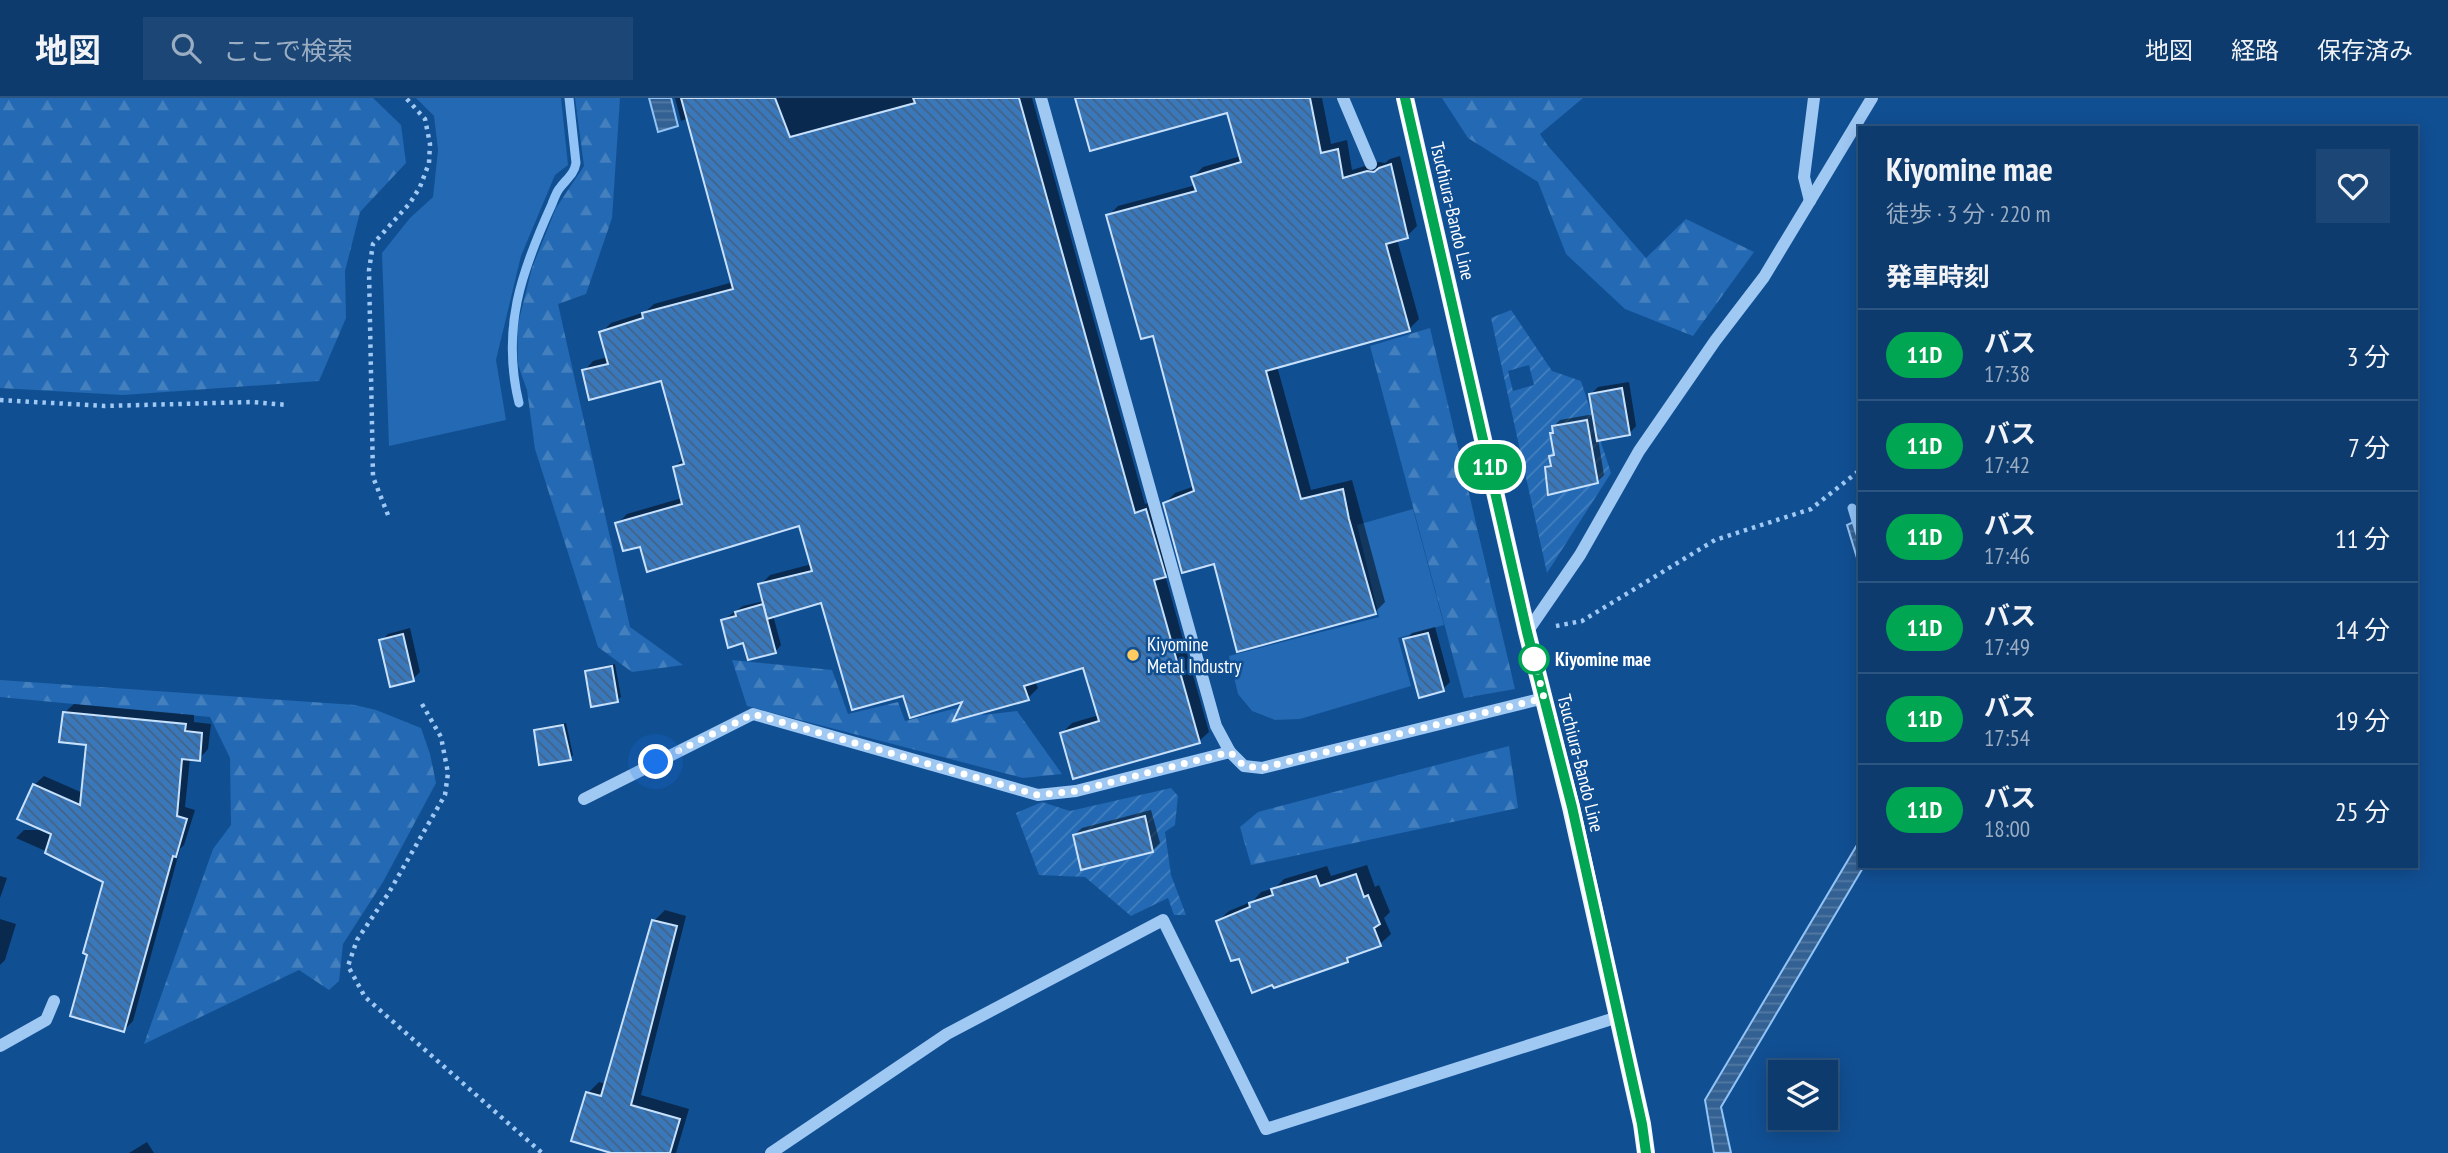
<!DOCTYPE html>
<html lang="ja">
<head>
<meta charset="utf-8">
<style>
  :root { --surface:#0d3b6e; --page:#1b4676; --text:#f1f3f6; --muted:#9aadc2; --line:#2d5581 }
  body { margin:0; font-family:"PT Sans Narrow","Noto Sans JP",sans-serif; background:var(--page); color:var(--text); height:100vh; display:flex; flex-direction:column; font-size:26px; white-space:nowrap }
  * { box-sizing:border-box; margin:0 }
  p { font-size:23px; color:var(--muted) }
  .icon { flex:none; width:38px; height:38px; fill:none; stroke:currentColor; stroke-width:2; stroke-linecap:round; stroke-linejoin:round }
  .map { position:relative; flex:1; overflow:hidden }
  .drawer { position:absolute; left:1858px; top:28px; width:560px; height:742px; display:flex; flex-direction:column; background:var(--surface); border-radius:0px; box-shadow:0 4px 18px #0003,0 0 0 2px var(--line) }
  .drawer>* { flex:none }
  .badge { padding:0 14px; border-radius:23px; font-size:24px; line-height:46px }
  .buttons { position:absolute; left:1768px; top:962px; display:grid; gap:14px }
  .buttons a { display:grid; place-items:center; width:70px; height:70px; border-radius:0px; background:var(--surface); box-shadow:0 4px 18px #0003,0 0 0 2px var(--line); font-size:35px }
  .you { position:absolute; width:35px; height:35px; margin:-18px; border:5px solid #fff; border-radius:50%; background:#1a73e8; box-shadow:0 0 0 10px #1a73e833 }
  .map>.badge { position:absolute; translate:-50% -50%; box-shadow:0 0 0 4px #fff }
  h2 { padding:0 28px; font-size:26px; line-height:63px }
  .round { display:grid; place-items:center; flex:none; width:74px; height:74px; border-radius:0px; background:var(--page) }
  .headline { display:flex; align-items:center; justify-content:space-between; height:119px; padding:0 28px }
  h1 { font-size:33px; font-weight:700; line-height:52px }
  ul { padding:0; list-style:none }
  li { display:flex; align-items:center; gap:21px; height:91px; padding:0 28px; border-top:2px solid var(--line) }
  li div { flex:1 }
  li b { display:block; font-size:26px }
  li em { font-style:normal }
  li .badge { min-width:77px; font-weight:700; text-align:center }
  header { display:flex; align-items:center; gap:42px; box-sizing:border-box; height:98px; padding:0 35px; background:var(--surface); border-bottom:2px solid var(--line) }
  header strong { font-size:33px }
  nav { display:flex; gap:38px; margin-inline-start:auto; font-size:24px }
  .search { width:490px; height:63px; background:var(--page); display:flex; align-items:center; gap:18px; box-sizing:border-box; padding:0 24px; border-radius:0px; color:var(--muted); font-size:26px }
  .map>svg:first-child { display:block }
  .green { fill:#2369b3 }
  .forest { fill:url(#forest-firs) }
  .garden { fill:url(#garden-furrows); fill-rule:evenodd }
  .water { fill:url(#water-rules); stroke:#91c3f6; stroke-width:2 }
  .shadow { fill:#0007 }
  .lines { fill:none; stroke-linecap:round; stroke-linejoin:round }
  .stream { stroke:#91c3f6; stroke-width:9 }
  .building { fill:url(#building-back-hatch); stroke:#c7e1fd; stroke-width:2 }
  .path { stroke:#9fc8f3; stroke-width:4.5; stroke-dasharray:3.5 5; stroke-linecap:butt }
  .minor { stroke:#9fc8f3; stroke-width:12 }
  .major { stroke:#ebf3ff; stroke-width:18 }
  .line-casing { stroke:#fff; stroke-width:16 }
  .line { stroke:#00a651; stroke-width:10 }
  .walk { stroke:#fff; stroke-width:7; stroke-dasharray:0 12.6 }
  .poi-dot { fill:#ffcc61; stroke:#114f93; stroke-width:2.5 }
  .stop-dot { fill:#fff; stroke:#00a651; stroke-width:3.5 }
  .labels { text-anchor:middle; dominant-baseline:central; stroke-width:5; stroke-linejoin:round; paint-order:stroke }
  .street-label { font-size:19px; fill:#fff; stroke:#114f93 }
  .poi-label { font-size:19px; fill:#fff; stroke:#114f93; text-anchor:start }
  .stop-label { font-size:19px; font-weight:bold; fill:#fff; stroke:#114f93; text-anchor:start }
</style>
</head>
<body>
<header>
<strong>地図</strong>
<div class="search"><svg class="icon" aria-label="search" viewBox="0 0 24 24"><circle cx="10" cy="10" r="6"/><path d="M15 15l6 6"/></svg>ここで検索</div>
<nav><a>地図</a><a>経路</a><a>保存済み</a></nav>
</header>
<div class="map">
<svg width="2448" height="1055" viewBox="0 0 2448 1055">
  <defs>
    <pattern id="forest-firs" width="22" height="20" patternUnits="userSpaceOnUse" patternTransform="scale(1.75)"><rect width="22" height="20" fill="#2369b3"/><path d="M5 1l3.5 6h-7zM16 11l3.5 6h-7z" fill="#4480be"/></pattern>
    <pattern id="garden-furrows" width="10" height="10" patternUnits="userSpaceOnUse" patternTransform="scale(1.75)"><rect width="10" height="10" fill="#2369b3"/><path d="M-1 1l2-2M0 10L10 0M9 11l2-2" fill="none" stroke="#4480be"/></pattern>
    <pattern id="water-rules" width="6" height="5" patternUnits="userSpaceOnUse" patternTransform="scale(1.75)"><rect width="6" height="5" fill="#346193"/><path d="M0 2.5h6" fill="none" stroke="#5279a3"/></pattern>
    <pattern id="building-back-hatch" width="6" height="6" patternUnits="userSpaceOnUse" patternTransform="scale(1.75)"><rect width="6" height="6" fill="#3a78bc"/><path d="M-1 5l2 2M0 0l6 6M5-1l2 2" fill="none" stroke="#436284"/></pattern>
  </defs>
  <rect width="100%" height="100%" fill="#114f93"/>
  <g class="green">
    <path d="M 416,0 L 561,0 L 568,67 L 555,77 L 521,158 L 496,262 L 506,322 L 389,348 L 382,155 L 410,120 L 433,99 L 438,52 L 434,18 Z"/>
    <path d="M 1413,411 L 1444,527 L 1398,540 L 1411,588 L 1300,621 L 1275,622 L 1252,613 L 1238,596 L 1229,558 L 1379,519 L 1357,427 Z"/>
  </g>
  <g class="forest">
    <path d="M 0,0 L 373,0 L 401,27 L 406,65 L 360,114 L 345,173 L 346,220 L 319,283 L 123,297 L 0,290 Z"/>
    <path d="M 575,0 L 620,0 L 612,120 L 586,196 L 558,206 L 630,529 L 683,567 L 632,574 L 598,549 L 535,351 L 527,292 L 518,267 L 517,230 L 532,170 L 556,110 L 584,68 Z"/>
    <path d="M 1442,0 L 1583,0 L 1540,36 L 1548,48 L 1646,160 L 1686,121 L 1754,154 L 1693,238 L 1625,211 L 1566,156 L 1538,84 L 1468,40 Z"/>
    <path d="M 1430,230 L 1515,591 L 1464,600 L 1370,248 Z"/>
    <path d="M 732,562 L 832,572 L 848,616 L 898,604 L 905,623 L 978,605 L 983,617 L 1017,613 L 1062,676 L 1023,680 L 747,608 Z"/>
    <path d="M 0,582 L 355,607 L 376,612 L 421,630 L 430,656 L 436,685 L 383,784 L 343,846 L 339,883 L 329,892 L 299,872 L 144,946 L 213,751 L 231,727 L 230,660 L 210,619 L 0,599 Z"/>
    <path d="M 1509,648 L 1518,710 L 1251,767 L 1240,729 L 1258,714 Z"/>
  </g>
  <g class="garden">
    <path d="M 1511,212 L 1552,273 L 1581,283 L 1611,375 L 1547,475 L 1491,220 ZM 1529,267 L 1534,287 L 1513,293 L 1508,273 ZM 1579,324 L 1597,381 L 1594,386 L 1549,397 L 1545,369 L 1551,368 L 1554,357 L 1552,329 Z"/>
    <path d="M 1171,690 L 1178,698 L 1175,727 L 1165,734 L 1171,777 L 1186,817 L 1174,817 L 1168,800 L 1131,818 L 1085,779 L 1039,777 L 1016,715 L 1042,704 L 1070,713 ZM 1145,718 L 1153,754 L 1081,772 L 1073,737 Z"/>
  </g>
  <g class="water">
    <path d="M 649,0 L 671,0 L 678,28 L 658,34 Z"/>
    <path d="M 1860,421 L 1860,470 L 1847,427 Z"/>
    <path d="M 1860,742 L 1860,768 L 1864,768 L 1721,1009 L 1731,1055 L 1714,1055 L 1705,1002 Z"/>
  </g>
  <g class="shadow">
    <path d="M 675,0 L 1032,0 L 1145,406 L 1156,402 L 1175,468 L 1165,477 L 1209,634 L 1199,643 L 1062,635 L 1072,625 L 1099,617 L 1084,568 L 1035,583 L 1038,590 L 1028,600 L 965,601 L 904,596 L 822,503 L 773,517 L 781,547 L 775,554 L 744,543 L 723,522 L 743,508 L 764,503 L 760,487 L 770,477 L 812,466 L 800,425 L 641,447 L 617,426 L 627,416 L 682,400 L 675,369 L 684,360 L 662,281 L 584,273 L 593,263 L 608,259 L 601,235 L 611,225 L 645,214 L 654,206 L 733,184 L 689,20 L 681,23 Z"/>
    <path d="M 1077,0 L 1322,0 L 1331,46 L 1347,42 L 1352,72 L 1378,64 L 1385,65 L 1390,61 L 1400,58 L 1417,128 L 1407,138 L 1397,141 L 1419,221 L 1409,231 L 1277,268 L 1311,392 L 1352,382 L 1385,504 L 1375,514 L 1215,464 L 1165,405 L 1175,395 L 1195,388 L 1154,236 L 1108,118 L 1118,108 L 1196,87 L 1193,79 L 1203,69 L 1241,58 L 1229,13 Z"/>
    <path d="M 1629,284 L 1636,328 L 1629,336 L 1598,341 L 1604,377 L 1597,384 L 1546,369 L 1552,364 L 1551,359 L 1555,355 L 1553,329 L 1560,322 L 1594,316 L 1591,296 L 1598,289 Z"/>
    <path d="M 1435,529 L 1450,584 L 1443,591 L 1405,542 L 1412,535 Z"/>
    <path d="M 410,530 L 420,574 L 413,581 L 381,543 L 388,536 Z"/>
    <path d="M 615,566 L 621,599 L 617,602 L 586,574 L 590,571 Z"/>
    <path d="M 74,606 L 194,617 L 194,624 L 211,626 L 208,651 L 199,661 L 190,660 L 185,709 L 195,712 L 184,747 L 180,751 L 133,923 L 124,932 L 105,783 L 73,765 L 16,740 L 24,732 L 46,732 L 34,687 L 44,678 L 83,695 L 88,645 L 64,615 Z"/>
    <path d="M 566,625 L 573,657 L 570,660 L 536,633 L 539,630 Z"/>
    <path d="M 1151,712 L 1160,745 L 1153,752 L 1074,737 L 1082,730 Z"/>
    <path d="M 1367,767 L 1375,789 L 1379,787 L 1390,814 L 1384,820 L 1391,836 L 1380,846 L 1353,856 L 1347,862 L 1218,823 L 1229,813 L 1253,803 L 1261,794 L 1275,790 L 1284,781 L 1327,768 L 1331,778 Z"/>
    <path d="M 0,778 L 7,780 L 0,800 Z"/>
    <path d="M 665,812 L 686,818 L 641,997 L 689,1011 L 676,1055 L 617,1055 L 588,995 L 599,984 L 606,986 L 654,823 Z"/>
    <path d="M 0,821 L 16,826 L 5,862 L 0,867 Z"/>
    <path d="M 147,1044 L 154,1055 L 129,1055 Z"/>
  </g>
  <g class="lines">
    <g class="stream">
      <path d="M 519,305 C 501,231 521,174 552,106 C 554,101 556,95 559,91 C 566,81 574,77 576,65 L 569,0"/>
      <path d="M 1852,410 L 1860,436"/>
    </g>
  </g>
  <g class="building">
    <path d="M 681,0 L 775,0 L 790,39 L 915,5 L 913,0 L 1019,0 L 1135,415 L 1146,411 L 1166,479 L 1154,482 L 1200,645 L 1073,681 L 1060,635 L 1099,623 L 1083,570 L 1024,588 L 1029,602 L 953,623 L 962,604 L 910,620 L 903,598 L 852,612 L 821,505 L 767,521 L 758,486 L 812,473 L 799,428 L 647,474 L 640,449 L 623,453 L 615,425 L 682,406 L 673,369 L 684,366 L 661,283 L 589,302 L 582,272 L 608,266 L 599,234 L 643,220 L 642,215 L 733,191 Z"/>
    <path d="M 1075,0 L 1310,0 L 1321,55 L 1338,51 L 1343,80 L 1367,73 L 1374,74 L 1379,70 L 1391,66 L 1408,140 L 1386,146 L 1410,233 L 1266,273 L 1301,401 L 1343,391 L 1349,421 L 1376,516 L 1237,554 L 1214,466 L 1182,475 L 1163,405 L 1194,393 L 1153,238 L 1141,241 L 1106,117 L 1196,93 L 1191,79 L 1241,64 L 1227,15 L 1090,53 Z"/>
    <path d="M 1622,290 L 1630,337 L 1597,343 L 1589,296 Z"/>
    <path d="M 1587,322 L 1598,385 L 1548,397 L 1545,369 L 1551,368 L 1549,358 L 1554,357 L 1550,335 L 1553,335 L 1552,328 Z"/>
    <path d="M 763,506 L 776,555 L 748,562 L 743,545 L 728,550 L 721,522 L 736,518 L 735,514 Z"/>
    <path d="M 1428,535 L 1444,593 L 1419,600 L 1403,541 Z"/>
    <path d="M 403,536 L 414,583 L 390,589 L 379,542 Z"/>
    <path d="M 612,568 L 618,604 L 591,609 L 585,573 Z"/>
    <path d="M 63,614 L 186,626 L 185,633 L 202,635 L 200,663 L 182,661 L 177,718 L 187,721 L 176,759 L 173,758 L 124,934 L 70,918 L 87,857 L 83,855 L 103,784 L 45,755 L 51,736 L 17,721 L 33,686 L 80,707 L 86,647 L 59,644 Z"/>
    <path d="M 563,627 L 571,662 L 539,667 L 534,632 Z"/>
    <path d="M 1145,718 L 1153,754 L 1081,772 L 1073,737 Z"/>
    <path d="M 1356,776 L 1364,799 L 1368,797 L 1380,826 L 1374,830 L 1381,848 L 1347,860 L 1348,864 L 1274,890 L 1272,887 L 1252,895 L 1239,861 L 1231,863 L 1216,823 L 1250,809 L 1249,805 L 1273,797 L 1271,791 L 1316,778 L 1320,788 Z"/>
    <path d="M 652,822 L 677,828 L 631,1007 L 680,1021 L 670,1055 L 611,1055 L 571,1043 L 586,994 L 601,998 Z"/>
  </g>
  <g class="lines">
    <g class="path">
      <path d="M 0,302 L 105,308 L 252,304 L 288,307"/>
      <path d="M 388,417 L 373,379 L 369,172 L 373,146 L 410,105 L 420,89 L 429,65 L 430,46 L 425,21 L 406,0"/>
      <path d="M 1556,528 L 1582,523 L 1715,442 L 1811,411 L 1860,372"/>
      <path d="M 422,606 L 441,639 L 448,675 L 445,697 L 388,796 L 357,842 L 348,868 L 365,899 L 542,1055"/>
    </g>
    <g class="minor">
      <path d="M 1041,0 L 1216,628 L 1230,654 L 1244,668 L 1262,670 L 1544,600"/>
      <path d="M 1343,0 L 1371,66"/>
      <path d="M 1810,103 L 1804,79 L 1814,0"/>
      <path d="M 1527,534 L 1580,457 L 1639,353 L 1715,243 L 1764,179 L 1872,0"/>
      <path d="M 584,701 L 753,616 L 1038,697 L 1076,693 L 1230,654"/>
      <path d="M 0,948 L 46,922 L 54,903"/>
      <path d="M 771,1055 L 947,936 L 1163,822 L 1266,1031 L 1618,919"/>
    </g>
    <path class="major" d="M 1405,0 L 1527,534 L 1571,709 L 1642,1026 L 1646,1055"/>
  </g>
  <g class="lines">
    <g class="line-casing">
      <path id="line" d="M 1405,0 L 1527,534 L 1572,709 L 1642,1026 L 1646,1055"/>
    </g>
    <use href="#line" class="line"/>
    <path class="walk" d="M 656,664 L 753,616 L 1038,697 L 1076,693 L 1230,654 L 1244,668 L 1262,670 L 1544,600 L 1532,553 L 1534,561"/>
  </g>
  <circle class="poi-dot" cx="1133" cy="557" r="7"/>
  <circle class="stop-dot" cx="1534" cy="561" r="14"/>
  <g class="labels">
    <g class="street-label">
      <text transform="translate(1453 113) rotate(77)">Tsuchiura-Bando Line</text>
      <text transform="translate(1581 665) rotate(76)">Tsuchiura-Bando Line</text>
    </g>
    <g class="poi-label">
      <text x="1147" y="546">Kiyomine<tspan x="1147" dy="22">Metal Industry</tspan></text>
    </g>
    <g class="stop-label">
      <text x="1555" y="561">Kiyomine mae</text>
    </g>
  </g>
</svg>
<div class="buttons">
<a><svg class="icon" aria-label="layers" viewBox="0 0 24 24"><path d="M12 4l9 5-9 5-9-5zM3 14l9 5 9-5"/></svg></a>
</div>
<div class="you" style="left:656px;top:664px"></div>
<b class="badge" style="left:1490px;top:369px;background:#00a651;color:#fff">11D</b>
<section class="drawer">
<div class="headline"><div><h1>Kiyomine mae</h1><p>徒歩 · 3 分 · 220 m</p></div><a class="round"><svg class="icon" aria-label="heart" viewBox="0 0 24 24"><path d="M12 20l-8-8c-3-5 5-10 8-4 3-6 11-1 8 4z"/></svg></a></div>
<h2>発車時刻</h2>
<ul>
<li><span class="badge" style="background:#00a651;color:#fff">11D</span><div><b>バス</b><p>17:38</p></div><em>3 分</em></li>
<li><span class="badge" style="background:#00a651;color:#fff">11D</span><div><b>バス</b><p>17:42</p></div><em>7 分</em></li>
<li><span class="badge" style="background:#00a651;color:#fff">11D</span><div><b>バス</b><p>17:46</p></div><em>11 分</em></li>
<li><span class="badge" style="background:#00a651;color:#fff">11D</span><div><b>バス</b><p>17:49</p></div><em>14 分</em></li>
<li><span class="badge" style="background:#00a651;color:#fff">11D</span><div><b>バス</b><p>17:54</p></div><em>19 分</em></li>
<li><span class="badge" style="background:#00a651;color:#fff">11D</span><div><b>バス</b><p>18:00</p></div><em>25 分</em></li>
</ul>
</section>
</div>
</body>
</html>
